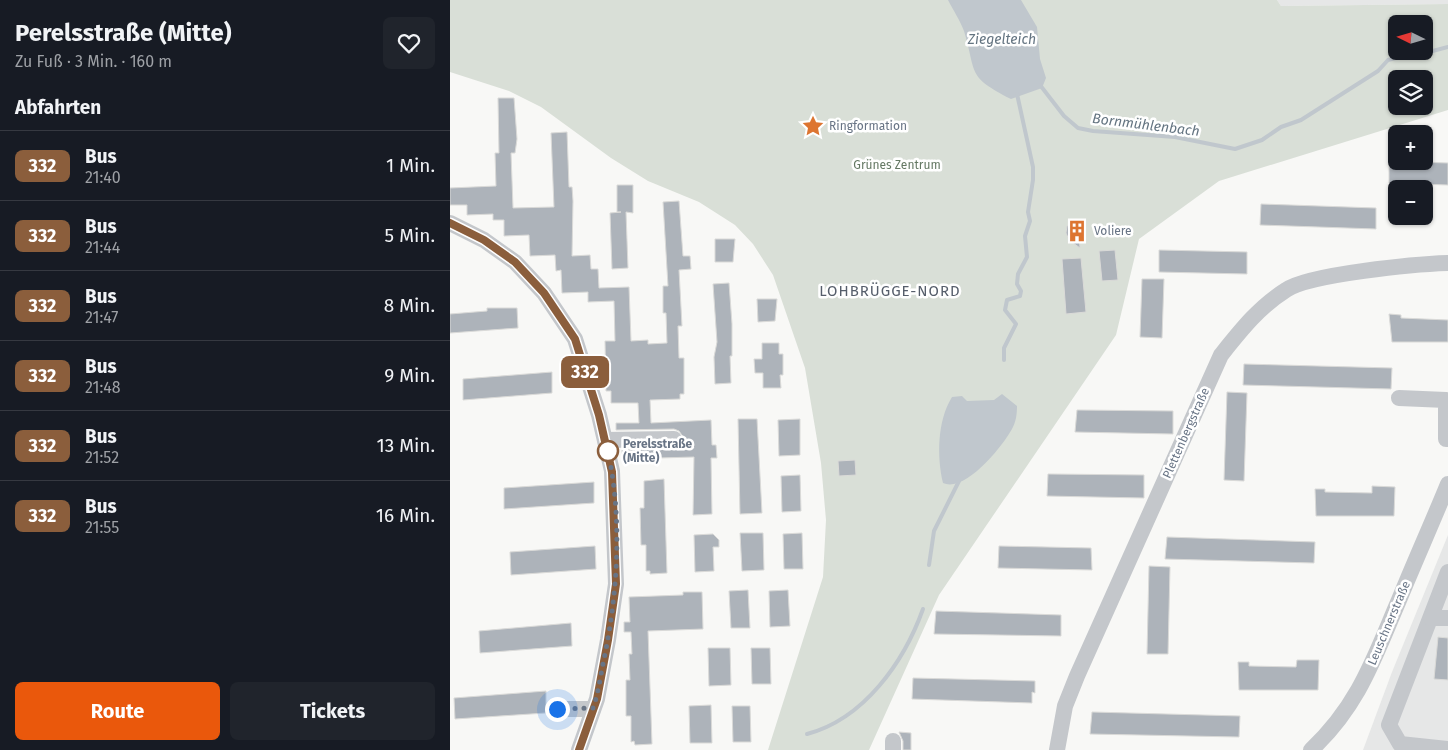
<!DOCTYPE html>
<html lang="de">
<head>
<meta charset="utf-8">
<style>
  :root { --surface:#171b24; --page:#20242c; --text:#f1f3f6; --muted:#9ea1a6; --line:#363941; --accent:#ea580c }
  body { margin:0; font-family:"Fira Sans",sans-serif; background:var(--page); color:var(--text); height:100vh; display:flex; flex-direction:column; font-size:19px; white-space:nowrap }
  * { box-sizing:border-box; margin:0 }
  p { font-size:16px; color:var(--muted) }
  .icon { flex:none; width:28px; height:28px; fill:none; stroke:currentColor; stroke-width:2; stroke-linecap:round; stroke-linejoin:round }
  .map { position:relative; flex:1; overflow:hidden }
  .side { display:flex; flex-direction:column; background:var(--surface); width:450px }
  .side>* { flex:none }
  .badge { padding:0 10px; border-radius:8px; font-size:18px; line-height:32px }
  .needle { width:32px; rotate:275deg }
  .buttons { position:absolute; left:938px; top:15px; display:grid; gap:10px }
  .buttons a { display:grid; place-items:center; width:45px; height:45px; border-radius:8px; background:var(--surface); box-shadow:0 1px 4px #0004; font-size:25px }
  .you { position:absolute; width:25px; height:25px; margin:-12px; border:4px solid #fff; border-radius:50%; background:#1a73e8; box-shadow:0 0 0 8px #1a73e833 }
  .map>.badge { position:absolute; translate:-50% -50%; box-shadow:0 0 0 2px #fff }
  h2 { padding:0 15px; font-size:19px; line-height:45px }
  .round { display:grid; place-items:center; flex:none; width:52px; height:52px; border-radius:8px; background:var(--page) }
  .head { display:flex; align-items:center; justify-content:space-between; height:85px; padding:0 15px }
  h1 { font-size:24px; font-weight:700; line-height:38px }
  .action { display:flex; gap:10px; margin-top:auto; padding:10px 15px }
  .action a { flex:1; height:58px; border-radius:8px; background:var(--accent); color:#fff; font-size:20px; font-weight:700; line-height:58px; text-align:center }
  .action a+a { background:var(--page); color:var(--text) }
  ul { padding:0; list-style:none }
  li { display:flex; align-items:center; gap:15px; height:70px; padding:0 15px; border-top:1px solid var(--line) }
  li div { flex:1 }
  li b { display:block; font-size:19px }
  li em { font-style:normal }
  li .badge { min-width:55px; font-weight:700; text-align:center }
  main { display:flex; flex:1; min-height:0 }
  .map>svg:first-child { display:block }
  .built { fill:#e6e7e7 }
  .green { fill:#d9dfd7; fill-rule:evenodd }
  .water { fill:#c0c7cd }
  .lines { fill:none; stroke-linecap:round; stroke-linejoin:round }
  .stream { stroke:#c0c7cd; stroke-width:4 }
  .building { fill:#adb3ba; stroke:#dadad8 }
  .minor { stroke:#c4c7cb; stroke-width:16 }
  .line-casing { stroke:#fff; stroke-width:11 }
  .line { stroke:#8b5e3c; stroke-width:8 }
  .walk { stroke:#687485; stroke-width:5; stroke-dasharray:0 9 }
  .stop-dot { fill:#fff; stroke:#8b5e3c; stroke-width:2.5 }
  .labels { text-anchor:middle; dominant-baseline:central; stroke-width:5; stroke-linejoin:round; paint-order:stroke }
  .poi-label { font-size:12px; fill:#687485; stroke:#fff; text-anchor:start }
  .park-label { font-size:12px; fill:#647863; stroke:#fff }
  .street-label { font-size:12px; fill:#687485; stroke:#fff }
  .stop-label { font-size:12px; font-weight:bold; fill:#687485; stroke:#fff; text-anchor:start }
  .water-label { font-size:14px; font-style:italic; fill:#647481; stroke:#fff }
  .quarter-label { font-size:15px; letter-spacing:1px; fill:#565e6b; stroke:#fff }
</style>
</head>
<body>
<main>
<section class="side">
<div class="head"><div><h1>Perelsstraße (Mitte)</h1><p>Zu Fuß · 3 Min. · 160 m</p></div><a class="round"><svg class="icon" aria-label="heart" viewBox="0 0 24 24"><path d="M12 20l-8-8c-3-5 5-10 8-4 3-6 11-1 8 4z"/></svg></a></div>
<h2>Abfahrten</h2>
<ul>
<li><span class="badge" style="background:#8b5e3c;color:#fff">332</span><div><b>Bus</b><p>21:40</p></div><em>1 Min.</em></li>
<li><span class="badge" style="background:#8b5e3c;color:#fff">332</span><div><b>Bus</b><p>21:44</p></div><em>5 Min.</em></li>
<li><span class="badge" style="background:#8b5e3c;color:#fff">332</span><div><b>Bus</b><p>21:47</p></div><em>8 Min.</em></li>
<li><span class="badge" style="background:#8b5e3c;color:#fff">332</span><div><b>Bus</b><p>21:48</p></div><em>9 Min.</em></li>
<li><span class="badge" style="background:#8b5e3c;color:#fff">332</span><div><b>Bus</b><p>21:52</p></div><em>13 Min.</em></li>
<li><span class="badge" style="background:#8b5e3c;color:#fff">332</span><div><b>Bus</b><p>21:55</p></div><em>16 Min.</em></li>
</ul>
<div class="action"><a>Route</a><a>Tickets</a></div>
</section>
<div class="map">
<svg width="998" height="750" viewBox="0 0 998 750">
  <rect width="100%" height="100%" fill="#f8f8f6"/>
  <g class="built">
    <path d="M 827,0 L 998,0 L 998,4 L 831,6 Z"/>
    <path d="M 998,535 L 998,750 L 913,750 L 942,672 Z"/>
  </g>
  <path class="green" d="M 0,0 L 827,0 L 831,6 L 998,4 L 998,110 L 769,181 L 689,239 L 666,335 L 489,595 L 419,750 L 318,750 L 373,577 L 376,520 L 371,463 L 355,368 L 323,275 L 303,244 L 285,225 L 249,202 L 198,181 L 161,158 L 91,107 L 59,91 L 0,72 ZM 946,24 L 974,24 L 974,51 L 946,51 ZM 946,79 L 974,79 L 974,106 L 946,106 Z"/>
  <g class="water">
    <path d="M 498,0 L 571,0 L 587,27 L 590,59 L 596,78 L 592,88 L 561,99 C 516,76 527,74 514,31 C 510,20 503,10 498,0 Z"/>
    <path d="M 552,394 L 567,406 C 567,414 566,422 562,429 C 552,447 515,493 493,483 C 487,457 487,421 502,397 L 512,396 L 517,401 L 544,400 Z"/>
  </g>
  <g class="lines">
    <g class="stream">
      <path d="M 590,85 L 614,116 L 628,128 L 643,131 L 725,137 L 785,149 L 812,140 L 831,127 L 851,120 L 928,71 L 938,60 L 953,56 L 960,57 L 998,47"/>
      <path d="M 554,360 L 554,348 L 566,324 L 555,310 L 557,300 L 570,296 L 571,291 L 567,284 L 568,274 L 577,257 L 575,236 L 580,221 L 578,212 L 583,180 L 583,167 L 567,94"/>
      <path d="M 479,565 L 484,531 L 509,481"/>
      <path d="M 357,734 C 414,719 454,662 473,609"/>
    </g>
  </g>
  <g class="building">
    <path d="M 48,98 L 64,98 L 67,139 L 65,153 L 61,153 L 63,208 L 104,207 L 101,133 L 117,132 L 119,187 L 122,187 L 123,201 L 122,256 L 140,255 L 141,269 L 148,269 L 149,288 L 179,287 L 181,341 L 198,340 L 198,344 L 217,343 L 216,313 L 213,313 L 213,286 L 218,286 L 213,202 L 229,201 L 233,256 L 240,256 L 241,269 L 229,270 L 232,326 L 228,326 L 229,358 L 234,358 L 234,394 L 230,394 L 230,399 L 200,400 L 201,423 L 261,420 L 262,445 L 266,445 L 267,458 L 261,458 L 262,514 L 243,515 L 244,457 L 172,459 L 172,450 L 225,449 L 232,444 L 234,438 L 229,431 L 224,429 L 166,430 L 166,423 L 189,423 L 188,403 L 161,403 L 161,391 L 156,391 L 155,341 L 165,341 L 164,301 L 138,302 L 138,292 L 112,293 L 111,270 L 106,271 L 105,255 L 80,256 L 79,235 L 54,236 L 54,220 L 43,220 L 43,214 L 17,215 L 17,205 L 0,205 L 0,188 L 46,186 L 45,153 L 49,153 Z"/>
    <path d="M 939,161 L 998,163 L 998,185 L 939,183 Z"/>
    <path d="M 167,185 L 183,185 L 183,213 L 176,212 L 178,268 L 162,269 L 160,213 L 171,212 L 167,212 Z"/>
    <path d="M 811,204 L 926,208 L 926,229 L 810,225 Z"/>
    <path d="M 628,219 L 630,248 L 619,240 L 616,233 L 617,226 Z"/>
    <path d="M 265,239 L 285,239 L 283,262 L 265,262 Z"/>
    <path d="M 665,250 L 668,280 L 652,281 L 649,251 Z"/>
    <path d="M 709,250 L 797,252 L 797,274 L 709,272 Z"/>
    <path d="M 631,258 L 636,312 L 616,314 L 612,259 Z"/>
    <path d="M 692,279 L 714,279 L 712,338 L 690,337 Z"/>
    <path d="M 279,283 L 282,324 L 282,356 L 280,356 L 281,383 L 265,384 L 264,357 L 267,342 L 263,284 Z"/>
    <path d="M 307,299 L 327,299 L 325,321 L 308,322 Z"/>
    <path d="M 37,308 L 67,308 L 68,328 L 0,333 L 0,314 L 37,311 Z"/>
    <path d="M 939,314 L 951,315 L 951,318 L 998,320 L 998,342 L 942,342 Z"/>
    <path d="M 312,343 L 329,343 L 329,354 L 333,354 L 333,375 L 330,375 L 331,388 L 313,388 L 313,373 L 305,373 L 304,359 L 312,359 Z"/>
    <path d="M 794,364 L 942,368 L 941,389 L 793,385 Z"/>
    <path d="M 102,372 L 102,393 L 13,400 L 13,379 Z"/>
    <path d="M 777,392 L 797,393 L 794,481 L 774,480 Z"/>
    <path d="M 627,410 L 723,411 L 723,434 L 625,432 Z"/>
    <path d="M 288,419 L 307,419 L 312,513 L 290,514 Z"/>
    <path d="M 350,419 L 350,455 L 329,456 L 328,420 Z"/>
    <path d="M 405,460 L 406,475 L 389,476 L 388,461 Z"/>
    <path d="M 598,474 L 694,475 L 694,498 L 597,496 Z"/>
    <path d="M 350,475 L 351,511 L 332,512 L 331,476 Z"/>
    <path d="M 214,479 L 217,573 L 200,574 L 200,571 L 196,571 L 196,545 L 191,545 L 190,508 L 194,508 L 194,481 Z"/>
    <path d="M 144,482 L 144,503 L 54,509 L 54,488 Z"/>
    <path d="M 922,486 L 945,487 L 944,516 L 866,516 L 865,489 L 875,489 L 875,492 L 922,493 Z"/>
    <path d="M 290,533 L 313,533 L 314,570 L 292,571 Z"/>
    <path d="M 352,533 L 353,569 L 334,569 L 333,534 Z"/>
    <path d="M 263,534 L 269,540 L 269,547 L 263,547 L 264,571 L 245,572 L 244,535 Z"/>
    <path d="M 717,537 L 865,542 L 864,563 L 715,559 Z"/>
    <path d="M 145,546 L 146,569 L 61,575 L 60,552 Z"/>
    <path d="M 549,546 L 641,548 L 642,570 L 548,568 Z"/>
    <path d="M 699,566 L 720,567 L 718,654 L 697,654 Z"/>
    <path d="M 298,590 L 300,628 L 281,628 L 279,591 Z"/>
    <path d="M 338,590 L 340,626 L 320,627 L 319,591 Z"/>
    <path d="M 233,592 L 252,592 L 253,629 L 198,631 L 202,744 L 185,745 L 184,741 L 181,742 L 181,716 L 176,716 L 176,680 L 180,680 L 179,654 L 182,654 L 181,632 L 174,632 L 174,622 L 180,622 L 179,597 L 233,595 Z"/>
    <path d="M 486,611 L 611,615 L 611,636 L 484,634 Z"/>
    <path d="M 121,623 L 122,646 L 30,653 L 29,631 Z"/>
    <path d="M 988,637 L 998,638 L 998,680 L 984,679 Z"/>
    <path d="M 258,648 L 280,648 L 281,685 L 259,686 Z"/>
    <path d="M 301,648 L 320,648 L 321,684 L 302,684 Z"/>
    <path d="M 847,660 L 869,660 L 868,690 L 789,690 L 788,662 L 799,662 L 799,666 L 846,667 Z"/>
    <path d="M 463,678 L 585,681 L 585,693 L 582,692 L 582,703 L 462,699 Z"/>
    <path d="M 96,691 L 96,713 L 5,719 L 4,698 Z"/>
    <path d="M 261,705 L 262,743 L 240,743 L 239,706 Z"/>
    <path d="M 282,706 L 300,706 L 301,742 L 283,742 Z"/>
    <path d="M 642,712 L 790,716 L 789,737 L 640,734 Z"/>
    <path d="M 449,732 L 461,733 L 461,750 L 453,750 L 453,741 Z"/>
  </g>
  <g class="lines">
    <g class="minor">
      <path d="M 0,223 L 34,240 L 65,262 L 94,293 L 125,339 L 149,415 L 162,471 L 166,584 L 158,640 L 147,699 L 129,750"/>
      <path d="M 949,398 L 996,400 L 996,439 L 998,439"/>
      <path d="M 155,440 L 224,439"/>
      <path d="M 998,572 L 939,725 L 950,744 L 998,749"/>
      <path d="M 981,618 L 998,618"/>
      <path d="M 107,709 L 143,709"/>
      <path d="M 443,750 L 443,741"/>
      <path d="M 607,750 L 615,706 L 627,676 L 771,355 C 791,330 809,307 836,290 C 859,274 967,264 998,263"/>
      <path d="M 861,750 C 909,705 924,658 949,600 C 965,561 982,523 998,484"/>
    </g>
  </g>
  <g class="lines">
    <g class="line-casing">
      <path id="line" d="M 0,223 L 34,240 L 65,262 L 94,293 L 125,339 L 149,415 L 162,472 L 166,584 L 158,640 L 147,699 L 129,750"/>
    </g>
    <use href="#line" class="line"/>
    <path class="walk" d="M 107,709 L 143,708 C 148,694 150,679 153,664 C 168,594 173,517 157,447 L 158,451"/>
  </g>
  <defs>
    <g id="sight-bare" transform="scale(1.725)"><path d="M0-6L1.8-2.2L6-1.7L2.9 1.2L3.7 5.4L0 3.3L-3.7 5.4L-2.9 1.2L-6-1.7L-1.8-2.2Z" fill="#dd7531" stroke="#fff" stroke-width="2.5" paint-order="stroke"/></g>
    <g id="building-bare" transform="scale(1.725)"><path d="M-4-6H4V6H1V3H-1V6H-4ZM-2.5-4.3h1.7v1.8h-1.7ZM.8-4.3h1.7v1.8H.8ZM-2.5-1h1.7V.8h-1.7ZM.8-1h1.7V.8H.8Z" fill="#dd7531" stroke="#fff" stroke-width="2.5" paint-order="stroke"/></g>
  </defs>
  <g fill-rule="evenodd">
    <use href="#sight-bare" x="363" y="126"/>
    <use href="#building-bare" x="627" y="231"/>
  </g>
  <circle class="stop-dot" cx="158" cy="451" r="10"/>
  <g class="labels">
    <g class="poi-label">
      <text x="379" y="126">Ringformation</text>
      <text x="644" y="231">Voliere</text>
    </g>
    <g class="park-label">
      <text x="447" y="165">Grünes Zentrum</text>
    </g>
    <g class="street-label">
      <text transform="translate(736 433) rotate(-66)">Plettenbergstraße</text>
      <text transform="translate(939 623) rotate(-67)">Leuschnerstraße</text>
    </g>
    <g class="stop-label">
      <text x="173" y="444">Perelsstraße<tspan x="173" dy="14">(Mitte)</tspan></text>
    </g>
    <g class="water-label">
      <text x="552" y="39">Ziegelteich</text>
      <text transform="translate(696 125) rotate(7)">Bornmühlenbach</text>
    </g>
    <g class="quarter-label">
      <text x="440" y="291">LOHBRÜGGE-NORD</text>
    </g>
  </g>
</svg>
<div class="buttons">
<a><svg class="needle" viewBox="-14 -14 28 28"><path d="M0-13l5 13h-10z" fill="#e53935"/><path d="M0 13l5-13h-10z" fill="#9ea1a6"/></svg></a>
<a><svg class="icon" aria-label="layers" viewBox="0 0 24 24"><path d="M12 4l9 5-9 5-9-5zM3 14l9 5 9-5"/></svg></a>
<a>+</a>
<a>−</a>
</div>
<div class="you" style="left:107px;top:709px"></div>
<b class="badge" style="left:135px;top:372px;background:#8b5e3c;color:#fff">332</b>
</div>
</main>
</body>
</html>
